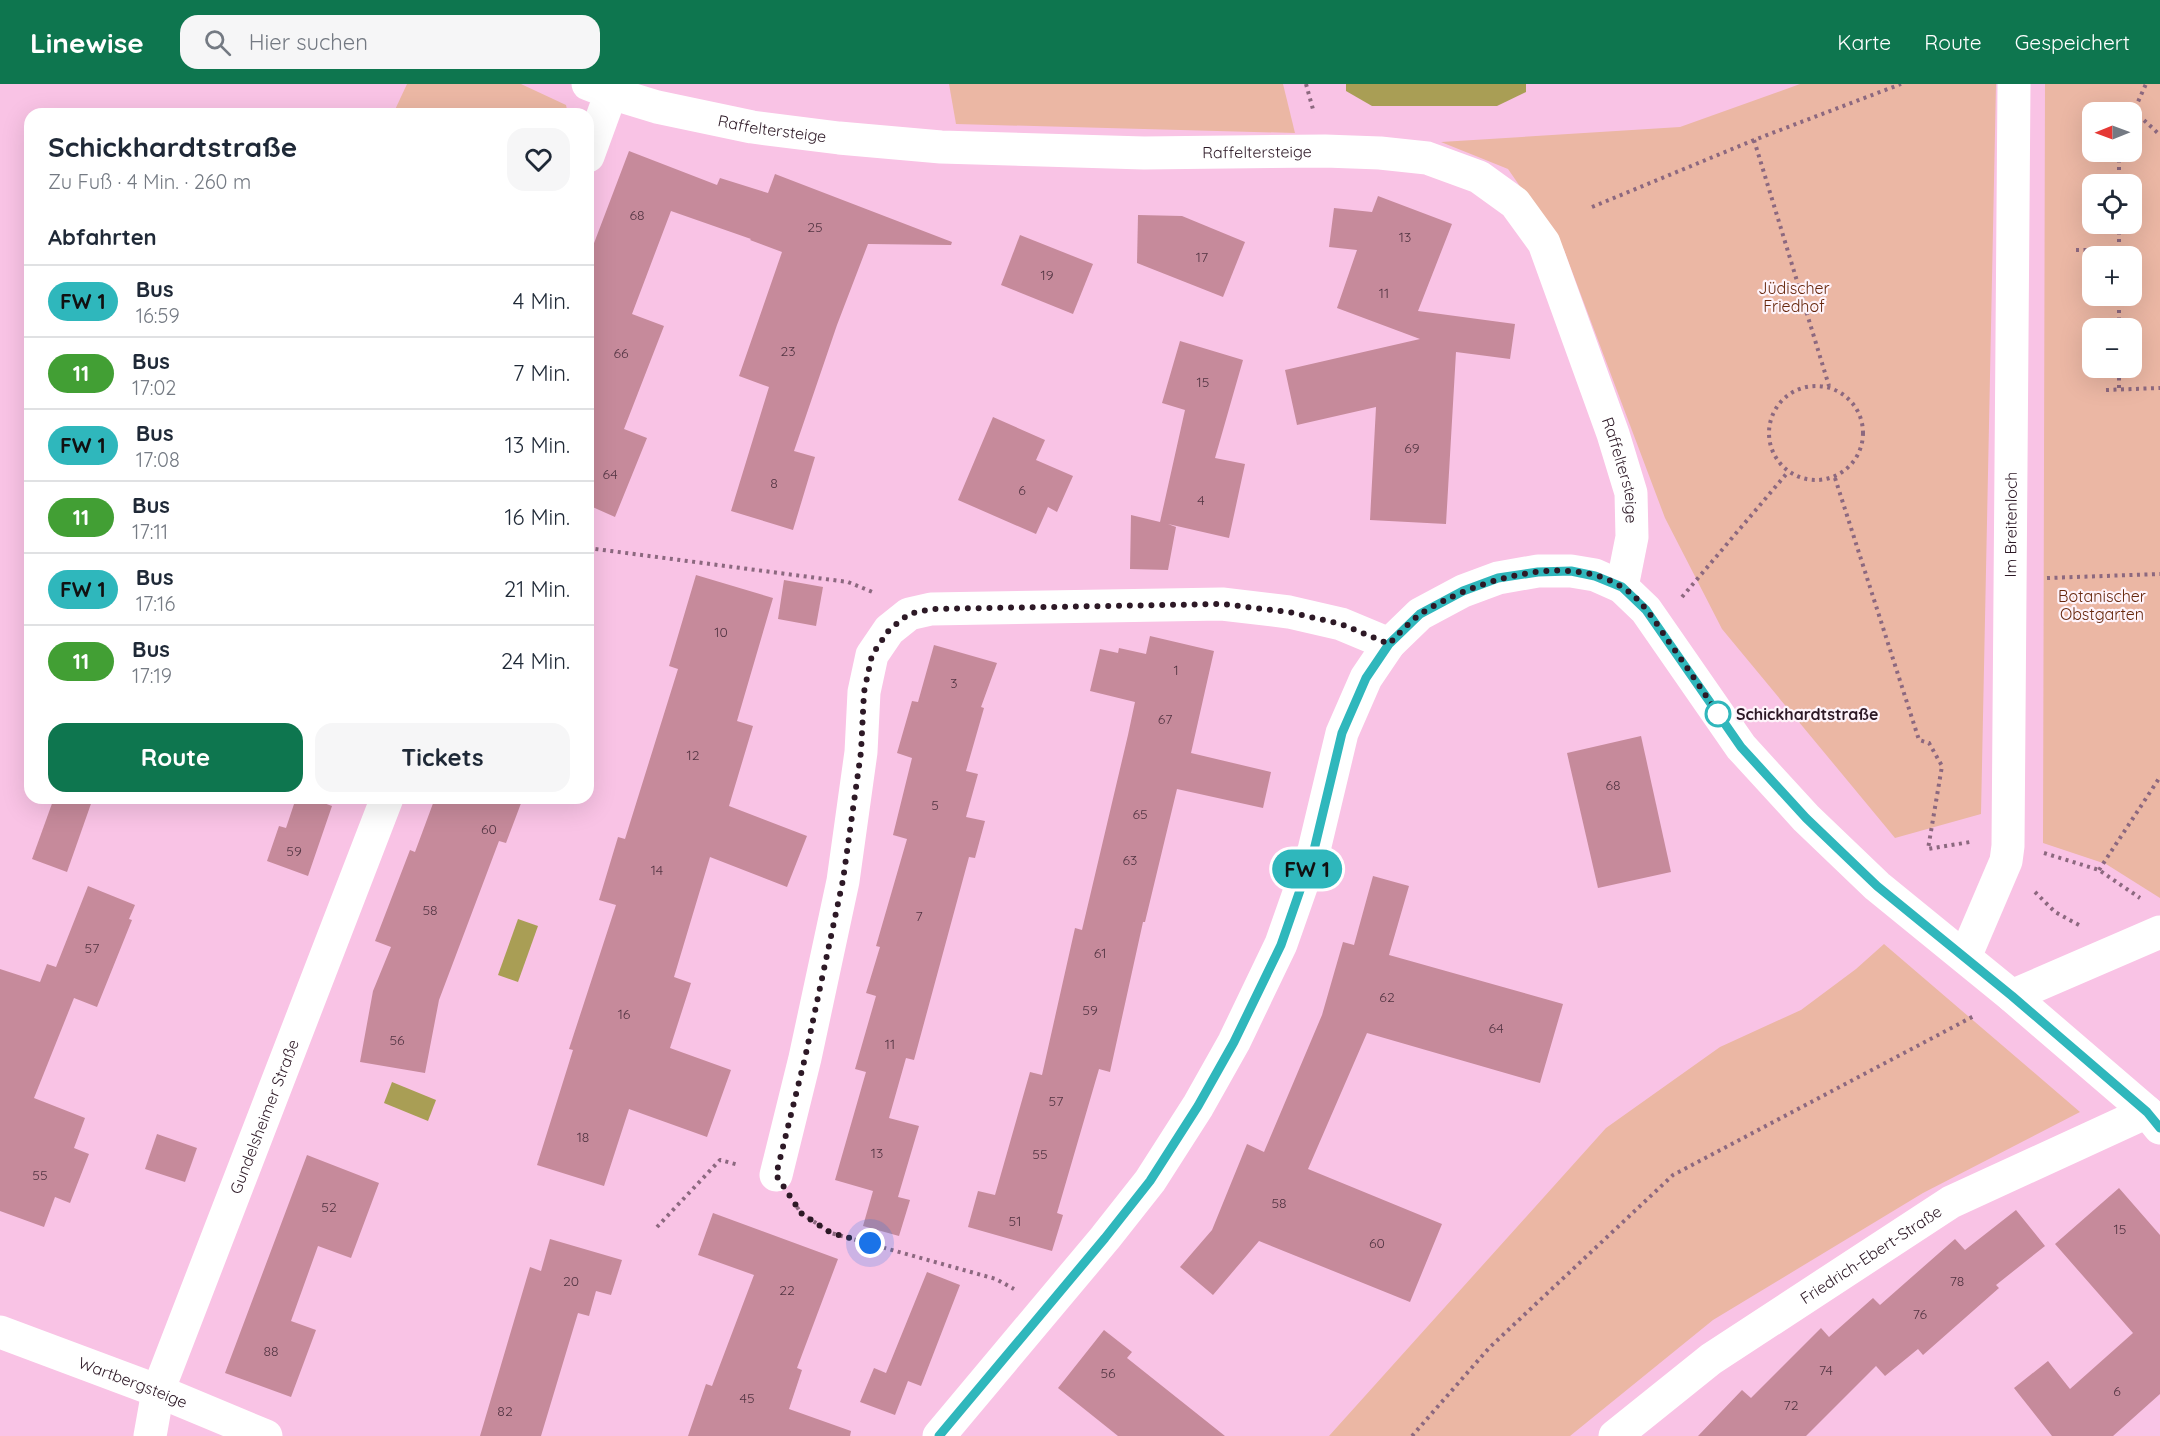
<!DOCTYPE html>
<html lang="de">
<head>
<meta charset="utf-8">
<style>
  :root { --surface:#fff; --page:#f6f6f7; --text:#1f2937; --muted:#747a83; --line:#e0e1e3; --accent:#0e764f }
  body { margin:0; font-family:Quicksand,sans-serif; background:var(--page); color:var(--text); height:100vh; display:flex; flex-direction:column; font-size:22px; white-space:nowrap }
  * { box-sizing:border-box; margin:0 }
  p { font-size:20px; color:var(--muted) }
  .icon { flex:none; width:33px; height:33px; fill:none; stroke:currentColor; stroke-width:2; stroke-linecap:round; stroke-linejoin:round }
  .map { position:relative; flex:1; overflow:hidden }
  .drawer { position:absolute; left:24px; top:24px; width:570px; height:696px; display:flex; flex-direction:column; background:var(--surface); border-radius:18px; box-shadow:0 6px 24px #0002 }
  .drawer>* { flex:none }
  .badge { padding:0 12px; border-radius:20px; font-size:21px; line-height:39px }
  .needle { width:39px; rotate:269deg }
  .controls { position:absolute; left:2082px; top:18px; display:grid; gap:12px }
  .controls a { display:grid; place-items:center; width:60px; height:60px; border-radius:12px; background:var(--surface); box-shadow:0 6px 24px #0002; font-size:30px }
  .you { position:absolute; width:30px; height:30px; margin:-15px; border:4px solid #fff; border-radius:50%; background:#1a73e8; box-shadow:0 0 0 9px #1a73e833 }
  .map>.badge { position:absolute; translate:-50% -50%; box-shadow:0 0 0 3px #fff }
  h2 { padding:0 24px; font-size:22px; line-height:54px }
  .round { display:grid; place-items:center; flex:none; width:63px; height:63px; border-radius:18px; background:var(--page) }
  .overview { display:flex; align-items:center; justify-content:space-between; height:102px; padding:0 24px }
  h1 { font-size:28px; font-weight:800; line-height:45px }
  .action { display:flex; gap:12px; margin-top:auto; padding:12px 24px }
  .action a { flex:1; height:69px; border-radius:18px; background:var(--accent); color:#fff; font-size:24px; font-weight:800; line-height:69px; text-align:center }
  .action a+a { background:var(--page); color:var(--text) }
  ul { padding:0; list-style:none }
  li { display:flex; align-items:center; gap:18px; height:72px; padding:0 24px; border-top:2px solid var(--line) }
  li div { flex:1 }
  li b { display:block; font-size:22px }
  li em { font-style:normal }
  li .badge { min-width:66px; font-weight:700; text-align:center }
  header { display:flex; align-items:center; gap:36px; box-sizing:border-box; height:84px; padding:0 30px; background:var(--accent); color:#fff }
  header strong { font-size:28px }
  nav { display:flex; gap:33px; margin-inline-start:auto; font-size:21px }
  .search { width:420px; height:54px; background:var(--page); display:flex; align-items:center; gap:15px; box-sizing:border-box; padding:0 21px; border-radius:18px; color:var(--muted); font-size:22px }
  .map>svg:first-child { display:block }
  .green { fill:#ebb7a4; fill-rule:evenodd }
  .water { fill:#a99e55 }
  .building { fill:#c68a9b }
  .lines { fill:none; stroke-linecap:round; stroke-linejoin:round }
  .path { stroke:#8c687f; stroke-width:4; stroke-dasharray:3 4.5; stroke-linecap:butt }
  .minor { stroke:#fff; stroke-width:33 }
  .line-casing { stroke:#fff; stroke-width:14 }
  .line { stroke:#2fb7bc; stroke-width:9 }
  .walk { stroke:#2d1926; stroke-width:6; stroke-dasharray:0 10.8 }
  .stop-dot { fill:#fff; stroke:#2fb7bc; stroke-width:3 }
  .labels { text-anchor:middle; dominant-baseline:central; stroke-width:4.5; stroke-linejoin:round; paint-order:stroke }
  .number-label { font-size:14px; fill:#533543 }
  .street-label { font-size:16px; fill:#2d1926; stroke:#fef3fa }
  .park-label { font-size:16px; fill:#66260b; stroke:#fef3fa }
  .stop-label { font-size:16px; font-weight:bold; fill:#2d1926; stroke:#fef3fa; text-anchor:start }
</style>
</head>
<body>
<header>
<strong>Linewise</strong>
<div class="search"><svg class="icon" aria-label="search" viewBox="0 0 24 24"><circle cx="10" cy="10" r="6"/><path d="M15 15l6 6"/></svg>Hier suchen</div>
<nav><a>Karte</a><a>Route</a><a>Gespeichert</a></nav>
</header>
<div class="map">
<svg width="2160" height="1352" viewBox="0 0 2160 1352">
  <rect width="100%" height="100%" fill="#f9c3e5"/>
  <g class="green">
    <path d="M 407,0 L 521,0 L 566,21 L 568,30 L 393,30 Z"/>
    <path d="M 949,0 L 1283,0 L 1295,49 L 956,40 Z"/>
    <path d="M 1800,0 L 1996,0 L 1981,730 L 1895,754 L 1722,545 L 1665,434 L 1564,166 L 1508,85 L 1441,58 L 1680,43 Z"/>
    <path d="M 2045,0 L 2160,0 L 2160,814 L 2106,780 L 2043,759 ZM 2132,28 L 2132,68 L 2092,68 L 2092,28 ZM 2132,100 L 2132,140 L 2092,140 L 2092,100 ZM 2092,172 L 2132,172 L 2132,212 L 2092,212 ZM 2132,244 L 2132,284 L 2092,284 L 2092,244 Z"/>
    <path d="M 1884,860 L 2080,1028 L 1923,1109 L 1713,1236 L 1570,1352 L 1329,1352 L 1606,1044 L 1720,963 L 1801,926 L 1856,885 Z"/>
  </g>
  <g class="water">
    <path d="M 1346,0 L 1526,0 L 1526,8 L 1497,22 L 1372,22 L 1346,7 Z"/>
    <path d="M 518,835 L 538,842 L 518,898 L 498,891 Z"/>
    <path d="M 392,998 L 436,1016 L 428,1037 L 384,1019 Z"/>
  </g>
  <g class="building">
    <path d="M 629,67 L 717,101 L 720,94 L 768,109 L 775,90 L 952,158 L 951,161 L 868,160 L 837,241 L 794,367 L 815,373 L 793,446 L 731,427 L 769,303 L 739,292 L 782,168 L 750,156 L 751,155 L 671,127 L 632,230 L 664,242 L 624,345 L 647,354 L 615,433 L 588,421 L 588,175 Z"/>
    <path d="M 1378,112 L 1452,140 L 1418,227 L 1515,240 L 1510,275 L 1456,268 L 1446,440 L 1370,436 L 1376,323 L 1297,341 L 1285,286 L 1420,255 L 1337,224 L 1357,166 L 1329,163 L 1334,124 L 1372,128 Z"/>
    <path d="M 1138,131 L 1182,132 L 1245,158 L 1223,213 L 1137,179 Z"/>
    <path d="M 1020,151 L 1093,180 L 1073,230 L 1001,201 Z"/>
    <path d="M 1180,257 L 1243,276 L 1215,374 L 1245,380 L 1229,454 L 1168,440 L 1176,443 L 1168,486 L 1130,485 L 1131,431 L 1160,438 L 1185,326 L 1162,319 Z"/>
    <path d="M 993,333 L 1045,356 L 1036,376 L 1073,392 L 1057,428 L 1048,423 L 1036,450 L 958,416 Z"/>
    <path d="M 696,491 L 773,514 L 737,637 L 753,642 L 729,722 L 807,752 L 787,803 L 710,773 L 674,893 L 691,899 L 670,964 L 731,986 L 707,1053 L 629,1025 L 604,1102 L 537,1081 L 573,966 L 569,965 L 616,821 L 599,816 L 618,753 L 625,755 L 678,585 L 669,582 Z"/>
    <path d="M 784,496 L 823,503 L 816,542 L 778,535 Z"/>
    <path d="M 1150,552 L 1214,567 L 1191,669 L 1271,688 L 1263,724 L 1177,705 L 1145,838 L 1143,838 L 1110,988 L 1099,985 L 1057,1129 L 1063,1131 L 1052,1167 L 968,1143 L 978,1107 L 995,1111 L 1030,988 L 1042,991 L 1075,844 L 1082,846 L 1128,651 L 1135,618 L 1090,607 L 1100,565 L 1118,569 L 1119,564 L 1146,570 Z"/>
    <path d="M 934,561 L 997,579 L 981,623 L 984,624 L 966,687 L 978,690 L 966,733 L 985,737 L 975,774 L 969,773 L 914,976 L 906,974 L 889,1034 L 919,1042 L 898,1113 L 910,1116 L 899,1152 L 863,1142 L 873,1107 L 835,1096 L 866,988 L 855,985 L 876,912 L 866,909 L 880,863 L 876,862 L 907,755 L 893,751 L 912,674 L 897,669 L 912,617 L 918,618 Z"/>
    <path d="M 1641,652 L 1671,788 L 1598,804 L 1567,669 Z"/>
    <path d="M 54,714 L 93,714 L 67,788 L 32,775 Z"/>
    <path d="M 296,714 L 310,714 L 332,722 L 308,792 L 267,777 L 279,742 L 286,744 Z"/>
    <path d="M 435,714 L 523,714 L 506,759 L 499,757 L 439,916 L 425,989 L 360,978 L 373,907 L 391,863 L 375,857 L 410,766 L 415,768 Z"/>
    <path d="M 1373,792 L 1409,802 L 1389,871 L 1563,920 L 1540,999 L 1367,949 L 1308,1085 L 1442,1140 L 1410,1218 L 1259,1157 L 1213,1211 L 1180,1183 L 1212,1146 L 1247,1060 L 1264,1068 L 1322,931 L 1343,858 L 1354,861 Z"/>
    <path d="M 88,802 L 135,821 L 129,835 L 132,836 L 97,923 L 74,914 L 34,1014 L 85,1034 L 74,1064 L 89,1070 L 70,1119 L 55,1113 L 44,1143 L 0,1127 L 0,885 L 40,898 L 47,880 L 56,883 Z"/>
    <path d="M 157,1050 L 197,1064 L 185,1098 L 145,1085 Z"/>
    <path d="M 307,1071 L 379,1099 L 351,1174 L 318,1162 L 291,1237 L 316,1246 L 291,1313 L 225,1289 Z"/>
    <path d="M 2119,1104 L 2160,1151 L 2160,1310 L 2113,1352 L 2052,1352 L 2014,1304 L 2048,1277 L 2070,1305 L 2133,1249 L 2055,1160 Z"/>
    <path d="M 2016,1126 L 2045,1162 L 1996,1201 L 1999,1204 L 1923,1271 L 1918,1265 L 1885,1292 L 1876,1282 L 1806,1352 L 1698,1352 L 1742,1306 L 1751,1314 L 1821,1244 L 1829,1253 L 1873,1214 L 1880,1221 L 1955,1155 L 1965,1166 Z"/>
    <path d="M 713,1129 L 838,1175 L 797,1284 L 802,1286 L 789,1325 L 851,1347 L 850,1352 L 688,1352 L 706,1300 L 712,1302 L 754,1191 L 698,1171 Z"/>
    <path d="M 550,1155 L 622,1176 L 611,1211 L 596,1207 L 589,1232 L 578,1229 L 541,1352 L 480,1352 L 530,1183 L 541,1187 Z"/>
    <path d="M 927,1188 L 960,1201 L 921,1302 L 908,1297 L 895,1331 L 860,1318 L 874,1284 L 886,1289 Z"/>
    <path d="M 1104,1246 L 1132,1268 L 1127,1274 L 1225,1352 L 1118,1352 L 1058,1304 Z"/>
  </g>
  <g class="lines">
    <g class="path">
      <path d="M 1306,0 L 1314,29"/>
      <path d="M 2133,26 L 2160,51"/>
      <path d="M 2132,31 L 2146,0"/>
      <path d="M 1754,56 L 1829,302"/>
      <path d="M 2119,68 L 2119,100"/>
      <path d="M 1592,123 L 1754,56 L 1901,0"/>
      <path d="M 2119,140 L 2119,172"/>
      <path d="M 2076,166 L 2119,166"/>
      <path d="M 2119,244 L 2119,212"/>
      <circle cx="1816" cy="349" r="47"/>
      <path d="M 2119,304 L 2119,284"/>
      <path d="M 2106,306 L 2160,304"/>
      <path d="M 1835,394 L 1919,656 L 1929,659 L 1942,682 L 1928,765 L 1970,758"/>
      <path d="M 588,464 L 848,498 L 875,509"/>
      <path d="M 2047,494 L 2160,490"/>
      <path d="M 1682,513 L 1788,388"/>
      <path d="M 2044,769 L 2099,786 L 2140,814"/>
      <path d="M 2099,786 L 2160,693"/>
      <path d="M 2035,808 L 2055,828 L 2079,841"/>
      <path d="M 797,1123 L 801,1129 L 831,1149 L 996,1195 L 1014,1205"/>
      <path d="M 657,1143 L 720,1076 L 739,1081"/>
      <path d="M 1412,1352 L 1489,1264 L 1673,1091 L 1974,932"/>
    </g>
    <g class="minor">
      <path id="s1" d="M 588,0 L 611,9 L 657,23 L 752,43 L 839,54 L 941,63 L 1144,69 L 1325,67 L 1380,69 L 1427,74 L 1479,93 L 1515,119 L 1544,159 L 1613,350 L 1631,409 L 1632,453 L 1622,503"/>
      <path d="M 588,72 L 611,9"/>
      <path id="s2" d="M 1965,873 L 2006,777 L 2008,762 L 2014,0"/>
      <path d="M 2012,912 L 2160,848"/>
      <path d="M 776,1091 L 805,974 L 843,797 L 861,668 L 864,608 L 872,571 L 889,546 L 909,530 L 931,525 L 1222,520 L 1289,528 L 1341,540 L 1389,560"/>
      <path id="s3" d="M 0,1248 L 158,1307 L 266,1352"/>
      <path id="s4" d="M 150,1352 L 158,1307 L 387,714"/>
      <path d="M 939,1352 L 1105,1154 L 1150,1097 L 1198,1022 L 1234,958 L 1281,860 L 1314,766 L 1342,649 L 1366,594 L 1389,560 L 1420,530 L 1463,507 L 1498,494 L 1538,487 L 1571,487 L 1595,491 L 1622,503 L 1646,526 L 1741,663 L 1806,734 L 1877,802 L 2012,912 L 2147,1028 L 2160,1044"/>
      <path id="s5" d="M 1615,1352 L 1711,1275 L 1951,1118 L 2147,1028"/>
    </g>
  </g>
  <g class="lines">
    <g class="line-casing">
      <path id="line" d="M 939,1352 L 1105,1154 L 1150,1097 L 1198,1022 L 1234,958 L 1281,861 L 1314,766 L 1342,649 L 1366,594 L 1389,560 L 1420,530 L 1463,507 L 1498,494 L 1538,488 L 1571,487 L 1595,492 L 1622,503 L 1646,526 L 1741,663 L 1806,734 L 1877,802 L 2012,912 L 2147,1028 L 2160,1044"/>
    </g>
    <use href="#line" class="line"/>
    <path class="walk" d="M 870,1159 L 831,1149 L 801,1129 L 776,1091 L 805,974 L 843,796 L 861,668 L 864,608 L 872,571 L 889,546 L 909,530 L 931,525 L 1222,520 L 1289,528 L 1341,540 L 1389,560 C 1399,550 1410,537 1422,529 C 1473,497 1566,467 1622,503 C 1642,515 1656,539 1669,558 C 1687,583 1704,609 1721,634 L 1718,630"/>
  </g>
  <circle class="stop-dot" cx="1718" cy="630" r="12"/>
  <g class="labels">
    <g class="number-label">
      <text x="637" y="131">68</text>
      <text x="815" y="143">25</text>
      <text x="1405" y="153">13</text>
      <text x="1202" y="173">17</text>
      <text x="1047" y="191">19</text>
      <text x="1384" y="209">11</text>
      <text x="788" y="267">23</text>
      <text x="621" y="269">66</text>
      <text x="1203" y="298">15</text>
      <text x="1412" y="364">69</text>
      <text x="610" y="390">64</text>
      <text x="774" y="399">8</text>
      <text x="1022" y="406">6</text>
      <text x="1201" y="416">4</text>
      <text x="721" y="548">10</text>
      <text x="1176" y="586">1</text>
      <text x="954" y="599">3</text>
      <text x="1165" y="635">67</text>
      <text x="693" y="671">12</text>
      <text x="1613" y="701">68</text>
      <text x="935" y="721">5</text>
      <text x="1140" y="730">65</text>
      <text x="489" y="745">60</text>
      <text x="294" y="767">59</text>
      <text x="1130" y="776">63</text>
      <text x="657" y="786">14</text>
      <text x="430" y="826">58</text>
      <text x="919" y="832">7</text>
      <text x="92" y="864">57</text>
      <text x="1100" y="869">61</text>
      <text x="1387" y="913">62</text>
      <text x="1090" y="926">59</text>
      <text x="624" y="930">16</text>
      <text x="1496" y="944">64</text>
      <text x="397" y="956">56</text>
      <text x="890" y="960">11</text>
      <text x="1056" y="1017">57</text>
      <text x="583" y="1053">18</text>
      <text x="877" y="1069">13</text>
      <text x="1040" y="1070">55</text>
      <text x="40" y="1091">55</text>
      <text x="1279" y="1119">58</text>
      <text x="329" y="1123">52</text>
      <text x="1015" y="1137">51</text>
      <text x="2120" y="1145">15</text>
      <text x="1377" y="1159">60</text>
      <text x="571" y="1197">20</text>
      <text x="1957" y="1197">78</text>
      <text x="787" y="1206">22</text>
      <text x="1920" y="1230">76</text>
      <text x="271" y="1267">88</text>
      <text x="1826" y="1286">74</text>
      <text x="1108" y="1289">56</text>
      <text x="2117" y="1307">6</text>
      <text x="747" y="1314">45</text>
      <text x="1791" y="1321">72</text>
      <text x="505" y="1327">82</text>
    </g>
    <g class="street-label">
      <text stroke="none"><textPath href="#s1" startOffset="190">Raffeltersteige</textPath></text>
      <text stroke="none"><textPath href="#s1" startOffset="676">Raffeltersteige</textPath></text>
      <text stroke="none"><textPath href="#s1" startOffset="1236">Raffeltersteige</textPath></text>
      <text stroke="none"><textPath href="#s2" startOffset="441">Im Breitenloch</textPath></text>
      <text stroke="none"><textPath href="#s4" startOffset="340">Gundelsheimer Straße</textPath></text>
      <text stroke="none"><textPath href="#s5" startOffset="314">Friedrich-Ebert-Straße</textPath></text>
      <text stroke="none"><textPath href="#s3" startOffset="142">Wartbergsteige</textPath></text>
    </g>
    <g class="park-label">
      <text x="1794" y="204">Jüdischer<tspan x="1794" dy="18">Friedhof</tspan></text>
      <text x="2102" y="512">Botanischer<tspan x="2102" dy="18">Obstgarten</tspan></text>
    </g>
    <g class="stop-label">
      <text x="1736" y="630">Schickhardtstraße</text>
    </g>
  </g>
</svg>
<div class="controls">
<a><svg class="needle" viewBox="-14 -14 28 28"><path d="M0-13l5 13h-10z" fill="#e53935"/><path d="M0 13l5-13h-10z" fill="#747a83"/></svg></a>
<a><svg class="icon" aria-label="locate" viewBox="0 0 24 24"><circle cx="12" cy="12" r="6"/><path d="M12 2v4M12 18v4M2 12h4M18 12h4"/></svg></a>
<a>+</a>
<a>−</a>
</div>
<div class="you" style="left:870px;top:1159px"></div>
<b class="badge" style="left:1307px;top:785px;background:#2fb7bc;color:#111">FW 1</b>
<section class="drawer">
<div class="overview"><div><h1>Schickhardtstraße</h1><p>Zu Fuß · 4 Min. · 260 m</p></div><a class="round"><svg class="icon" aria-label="heart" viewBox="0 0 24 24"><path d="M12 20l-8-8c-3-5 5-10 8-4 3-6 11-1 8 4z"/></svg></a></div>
<h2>Abfahrten</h2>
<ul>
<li><span class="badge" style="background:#2fb7bc;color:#111">FW 1</span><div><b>Bus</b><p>16:59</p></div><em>4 Min.</em></li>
<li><span class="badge" style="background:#429f34;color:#fff">11</span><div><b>Bus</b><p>17:02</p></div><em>7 Min.</em></li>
<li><span class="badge" style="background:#2fb7bc;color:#111">FW 1</span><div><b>Bus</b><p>17:08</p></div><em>13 Min.</em></li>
<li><span class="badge" style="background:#429f34;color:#fff">11</span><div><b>Bus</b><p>17:11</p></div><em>16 Min.</em></li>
<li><span class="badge" style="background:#2fb7bc;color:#111">FW 1</span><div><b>Bus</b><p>17:16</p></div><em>21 Min.</em></li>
<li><span class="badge" style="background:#429f34;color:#fff">11</span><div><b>Bus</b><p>17:19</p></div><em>24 Min.</em></li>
</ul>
<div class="action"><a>Route</a><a>Tickets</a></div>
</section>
</div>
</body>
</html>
